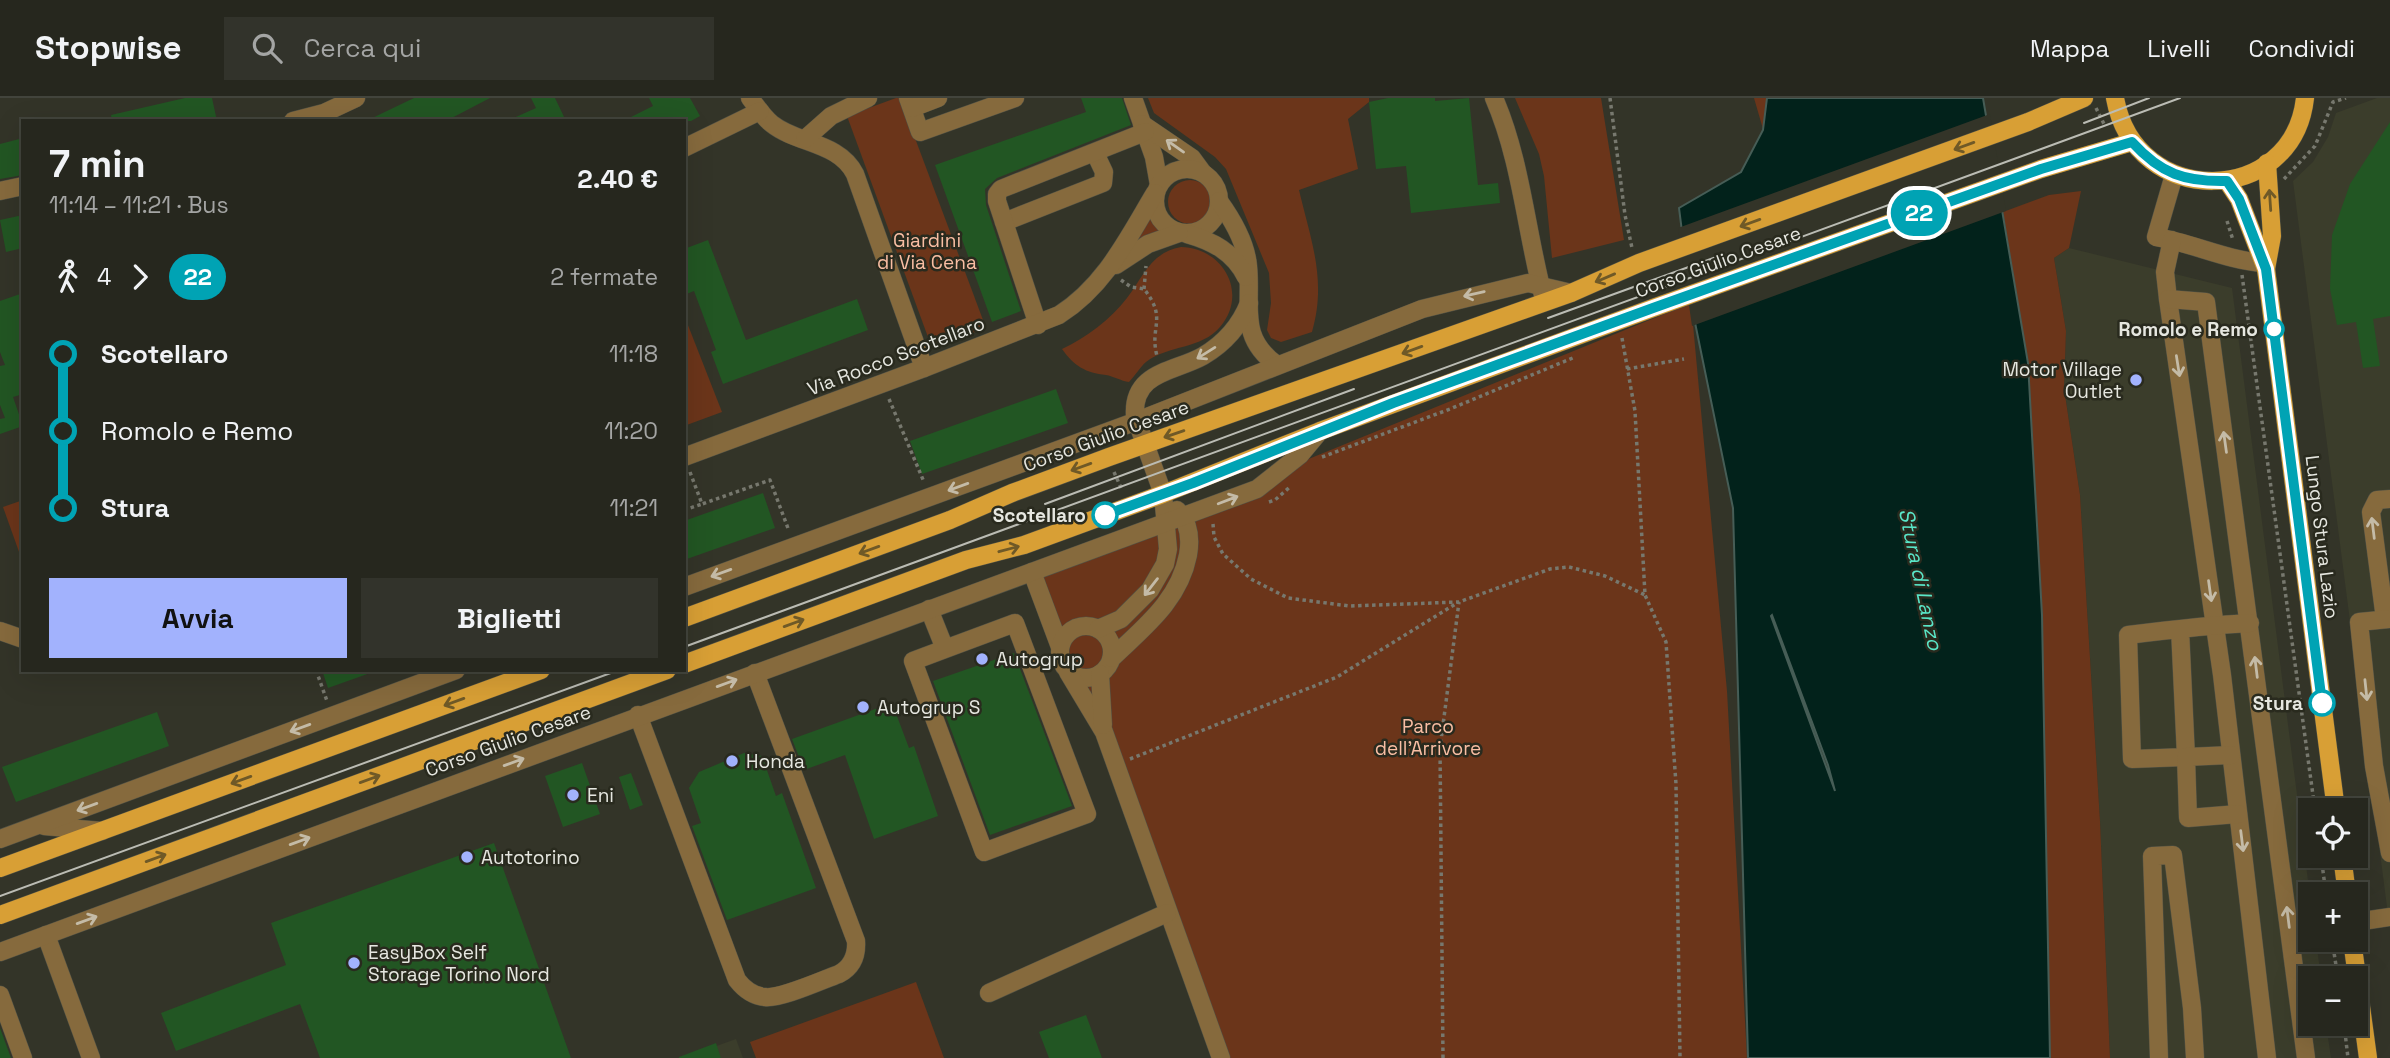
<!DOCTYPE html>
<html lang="it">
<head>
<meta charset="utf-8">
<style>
  :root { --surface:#26271e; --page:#32332b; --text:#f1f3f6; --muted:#a4a5a4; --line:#42443c; --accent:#a2b2fd }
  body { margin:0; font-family:"Space Grotesk",sans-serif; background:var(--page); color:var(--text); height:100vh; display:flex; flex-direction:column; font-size:26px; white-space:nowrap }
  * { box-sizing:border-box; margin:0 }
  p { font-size:23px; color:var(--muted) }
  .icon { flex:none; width:38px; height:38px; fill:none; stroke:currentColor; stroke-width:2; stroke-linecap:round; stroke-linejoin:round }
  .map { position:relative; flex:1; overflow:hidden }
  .side { position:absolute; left:21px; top:21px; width:665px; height:553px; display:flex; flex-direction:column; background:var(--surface); border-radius:0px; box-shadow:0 7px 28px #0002,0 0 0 2px var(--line) }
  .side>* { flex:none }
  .badge { padding:0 14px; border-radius:23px; font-size:24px; line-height:46px }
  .controls { position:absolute; left:2298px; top:700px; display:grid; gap:14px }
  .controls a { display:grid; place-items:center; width:70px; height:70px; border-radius:0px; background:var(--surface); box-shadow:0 7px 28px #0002,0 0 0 2px var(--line); font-size:35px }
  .map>.badge { position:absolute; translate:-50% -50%; box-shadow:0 0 0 4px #fff }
  .legs { display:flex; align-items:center; gap:10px; height:77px; padding:0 28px; font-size:23px }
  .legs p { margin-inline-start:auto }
  .summary { display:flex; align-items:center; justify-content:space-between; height:119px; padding:0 28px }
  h1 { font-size:38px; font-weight:700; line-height:52px }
  .cta { display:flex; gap:14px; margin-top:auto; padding:14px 28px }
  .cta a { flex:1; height:80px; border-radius:0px; background:var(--accent); color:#111; font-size:28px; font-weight:700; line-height:80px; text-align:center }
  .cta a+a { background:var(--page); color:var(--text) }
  ul { padding:0 28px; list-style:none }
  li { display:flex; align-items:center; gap:24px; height:77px; font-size:26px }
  li i { display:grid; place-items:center; width:10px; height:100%; margin:0 9px; background:currentColor }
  li i::after { content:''; width:18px; height:18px; margin:-9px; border:5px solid; border-radius:50%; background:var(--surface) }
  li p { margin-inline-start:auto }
  li:first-child i { background:linear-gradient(#0000 50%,currentColor 0) }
  li:last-child i { background:linear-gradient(currentColor 50%,#0000 0) }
  header { display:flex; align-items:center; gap:42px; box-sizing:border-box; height:98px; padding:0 35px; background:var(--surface); border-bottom:2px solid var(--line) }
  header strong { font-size:33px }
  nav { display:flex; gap:38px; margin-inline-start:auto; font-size:24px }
  .search { width:490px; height:63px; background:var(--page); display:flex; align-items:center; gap:18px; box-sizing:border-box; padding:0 24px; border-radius:0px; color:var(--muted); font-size:26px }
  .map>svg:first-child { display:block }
  .built { fill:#3b3d2b }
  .green { fill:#6b351a }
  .water { fill:#02221b; stroke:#465d56; stroke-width:2; fill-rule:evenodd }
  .pier { fill:#333428 }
  .building { fill:#225623 }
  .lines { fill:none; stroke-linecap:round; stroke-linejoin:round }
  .minor-casing { stroke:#505145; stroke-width:19 }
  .major-casing { stroke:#505145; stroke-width:19 }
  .path { stroke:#77786e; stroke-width:3.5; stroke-dasharray:3.5 3.5; stroke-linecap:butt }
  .minor { stroke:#866a3d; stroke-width:18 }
  .major { stroke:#d89f35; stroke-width:18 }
  .tram { stroke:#bbbcb4; stroke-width:2 }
  .oneway { stroke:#c4bba7 }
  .oneway2 { stroke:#6f5927 }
  .line-1-casing { stroke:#fff; stroke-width:16 }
  .line-1 { stroke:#00a3b4; stroke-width:10 }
  .stop-1-dot { fill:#fff; stroke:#00a3b4; stroke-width:3.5 }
  .poi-dot { fill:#a2b2fd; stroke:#292a1e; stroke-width:2.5 }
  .labels { text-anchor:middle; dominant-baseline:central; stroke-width:5; stroke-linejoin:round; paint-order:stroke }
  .park-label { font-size:19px; fill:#f9bea3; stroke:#292a1e }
  .street-label { font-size:19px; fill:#e6e7e0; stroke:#292a1e }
  .stop-label { font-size:19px; font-weight:bold; fill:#e6e7e0; stroke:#292a1e; text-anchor:end }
  .poi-label { font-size:19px; fill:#e6e7e0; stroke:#292a1e; text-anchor:start }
  .water-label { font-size:21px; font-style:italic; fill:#59e6c8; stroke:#292a1e }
</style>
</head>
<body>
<header>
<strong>Stopwise</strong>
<div class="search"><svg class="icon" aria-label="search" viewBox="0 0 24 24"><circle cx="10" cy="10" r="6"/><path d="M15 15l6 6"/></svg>Cerca qui</div>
<nav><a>Mappa</a><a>Livelli</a><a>Condividi</a></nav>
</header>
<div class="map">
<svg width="2390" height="960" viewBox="0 0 2390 960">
  <rect width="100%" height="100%" fill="#333428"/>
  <g class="built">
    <path d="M 2377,0 L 2390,0 L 2390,832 L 2293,83 L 2313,64 L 2328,39 L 2336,15 Z"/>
    <path d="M 2069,150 L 2232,190 L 2310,798 L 2310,842 L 2316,842 L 2321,880 L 2310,880 L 2310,926 L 2326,926 L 2331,960 L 2110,960 L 2100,723 L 2080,397 L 2064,290 L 2066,233 L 2054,160 Z"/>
    <path d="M 736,941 L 743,960 L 683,960 Z"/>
  </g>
  <g class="green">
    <path d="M 896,0 L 900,0 L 986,230 L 932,250 L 847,18 Z"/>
    <path d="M 1148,0 L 1369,0 L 1369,4 L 1348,21 L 1358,71 L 1299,92 C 1311,143 1327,182 1312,234 L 1281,244 L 1271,240 L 1267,232 L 1271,205 L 1269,175 L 1226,71 L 1215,59 L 1154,15 Z"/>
    <path d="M 1515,0 L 1601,0 L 1624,142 L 1552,160 L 1544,78 L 1539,56 Z"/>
    <path d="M 1754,0 L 1767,0 L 1763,32 L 1763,31 Z"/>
    <circle cx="1190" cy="104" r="22"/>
    <path d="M 2081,93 L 2069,150 L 2054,160 L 2066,233 L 2064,290 L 2080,397 L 2100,723 L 2110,960 L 2050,960 L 2042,517 L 2028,265 L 2003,114 L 2049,97 Z"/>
    <path d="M 1151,119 L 1161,132 L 1136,145 L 1134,144 Z"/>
    <path d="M 1181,149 C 1223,150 1249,195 1220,229 C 1202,251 1168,247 1146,264 C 1140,269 1135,278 1129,284 C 1121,283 1113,278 1106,277 C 1086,275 1074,268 1062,251 C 1086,240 1111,221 1127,200 C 1144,178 1150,155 1181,149 Z"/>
    <path d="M 1691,205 L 1727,593 L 1747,960 L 1223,960 L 1116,666 L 1032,474 Z"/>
    <path d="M 684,217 L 722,314 L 684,328 Z"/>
    <path d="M 23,402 L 23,465 L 3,409 Z"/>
    <path d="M 916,884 L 944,960 L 756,960 L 750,944 Z"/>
  </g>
  <path class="water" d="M 1767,0 L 1983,0 L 2028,265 L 2042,517 L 2050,960 L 1748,960 L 1733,410 L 1691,205 L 1679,110 L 1741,74 L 1763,32 ZM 1772,517 L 1828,667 L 1835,693 L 1771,518 Z"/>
  <path class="pier" d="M 1990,16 L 2006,113 L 1692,228 L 1678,130 Z"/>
  <g class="building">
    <path d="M 185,0 L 212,0 L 217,23 L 112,23 L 111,17 Z"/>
    <path d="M 414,0 L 490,0 L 446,23 L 366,23 Z"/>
    <path d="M 531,0 L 555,0 L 566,23 L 507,23 L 536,10 Z"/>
    <path d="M 649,0 L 690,0 L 700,18 L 691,23 L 623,23 L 653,8 Z"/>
    <path d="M 1081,0 L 1122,0 L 1131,27 L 997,80 L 985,91 L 986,107 L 1021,213 L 992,224 L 935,67 L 1086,14 Z"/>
    <path d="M 1388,0 L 1435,0 L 1435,3 L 1469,0 L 1478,87 L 1498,85 L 1500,105 L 1411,115 L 1406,68 L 1376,71 L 1369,4 Z"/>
    <path d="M 2390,24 L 2390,218 L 2373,221 L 2380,268 L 2363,270 L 2356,224 L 2337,227 L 2330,191 L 2332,137 L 2350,86 Z"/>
    <path d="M 23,40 L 23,77 L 0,81 L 0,46 Z"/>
    <path d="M 23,117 L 23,150 L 6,154 L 0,122 Z"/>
    <path d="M 708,142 L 746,242 L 857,201 L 868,232 L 723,286 L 711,254 L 716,252 L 694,193 L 684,197 L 684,151 Z"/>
    <path d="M 23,195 L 23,296 L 13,299 L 23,328 L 0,336 L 0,321 L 5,320 L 0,307 L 0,268 L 5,267 L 0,254 L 0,203 Z"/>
    <path d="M 1056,291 L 1068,325 L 922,376 L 910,343 Z"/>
    <path d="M 763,395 L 775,430 L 684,462 L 684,423 Z"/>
    <path d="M 1014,555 L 1072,708 L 990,737 L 933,583 Z"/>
    <path d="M 322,572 L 373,572 L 373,574 L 328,590 Z"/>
    <path d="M 892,605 L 909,650 L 914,648 L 938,718 L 874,741 L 845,657 L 804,672 L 792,641 Z"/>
    <path d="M 157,614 L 169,648 L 16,704 L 2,669 Z"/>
    <path d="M 744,655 L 762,658 L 776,698 L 782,695 L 816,790 L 727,822 L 692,728 L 701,725 L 689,690 L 699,674 Z"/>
    <path d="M 582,665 L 600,716 L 563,729 L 545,678 Z"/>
    <path d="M 631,675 L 643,707 L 630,712 L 619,679 Z"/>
    <path d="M 494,745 L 571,960 L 320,960 L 300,906 L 176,953 L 161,915 L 286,867 L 271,825 Z"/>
    <path d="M 1086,917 L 1102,960 L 1049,960 L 1039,934 Z"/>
    <path d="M 0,930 L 11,960 L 0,960 Z"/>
    <path d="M 716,945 L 721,960 L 679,960 L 679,959 Z"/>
  </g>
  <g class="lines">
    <g class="minor-casing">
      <g id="minor">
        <path d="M 750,0 C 757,9 763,19 772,26 C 797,46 839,44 855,76 L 924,270"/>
        <path d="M 908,0 L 920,34 L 1015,0"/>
        <path d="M 1133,0 L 1154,59 L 1159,87"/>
        <path d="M 1494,0 C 1521,62 1526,132 1543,197"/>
        <path d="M 912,10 L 938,0"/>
        <path d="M 293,23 L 324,15 L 356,0"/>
        <path d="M 1142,26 L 1192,60 L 1203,75"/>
        <path d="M 805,41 L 831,18 L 868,0"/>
        <path d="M 684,50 L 760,13"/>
        <circle cx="1187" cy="103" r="32"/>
        <path d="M 2174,77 L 2156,139 C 2192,145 2226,162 2263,165"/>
        <path d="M 0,93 L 23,88"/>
        <path d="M 1219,103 C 1232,121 1246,145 1248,168 C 1252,209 1238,239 1277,267"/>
        <path d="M 1004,124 L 1103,85 L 1104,74 L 1095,55"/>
        <path d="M 1187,136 C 1212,143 1234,154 1246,179"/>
        <path d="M 2172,142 L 2165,174 L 2168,201 L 2222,577 L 2267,960"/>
        <path d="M 1116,167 L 1148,146 L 1179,135"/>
        <path d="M 2168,201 L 2206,204 L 2306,960"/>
        <path d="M 1038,227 L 997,103 L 997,96 L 1001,91 L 1145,34"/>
        <path d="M 684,359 L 924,270 L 1059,217 C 1105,188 1128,140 1155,95"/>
        <path d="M 1032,474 L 1060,549"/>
        <path d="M 684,489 L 1137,323 L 1422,211 L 1528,185 L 1571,195"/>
        <path d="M 929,511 L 945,551 L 1015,525 L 1087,716 L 984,754 L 913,563 L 945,551"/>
        <path d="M 2385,521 L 2371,414 L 2377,402 L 2390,401"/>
        <path d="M 2390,521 L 2359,524 L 2374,668 L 2390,755"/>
        <circle cx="1086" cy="554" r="26"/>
        <path d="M 1098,531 L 1121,521 L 1150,492 L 1165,466 L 1168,451 L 1163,396 L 1135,318 C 1132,273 1175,274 1203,258 C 1225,245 1240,228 1249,205"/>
        <path d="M 2180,531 L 2186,659 L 2132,661 L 2128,537 C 2168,532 2209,527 2250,525"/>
        <path d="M 0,533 L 23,541"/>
        <path d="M 1112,560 C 1144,529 1179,503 1188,457 C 1191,440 1189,424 1177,412"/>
        <path d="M 1068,574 L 1104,634 L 1221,960"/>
        <path d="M 1100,576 L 1103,627"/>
        <path d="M 638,617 L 737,882 C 744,891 753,898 765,899 C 781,901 822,882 839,876 C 852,869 857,858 856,843 L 755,575"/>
        <path d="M 2231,657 L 2186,659 L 2188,720 L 2238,716"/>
        <path d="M 44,728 L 102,733"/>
        <path d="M 0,741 L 456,572"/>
        <path d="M 2356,824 L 2390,819"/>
        <path d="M 46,837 L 91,960"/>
        <path d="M 0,854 L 1257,391 L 1300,357 L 1320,333"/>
        <path d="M 989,895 L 1167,815"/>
        <path d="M 0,897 L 23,960"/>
        <path d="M 2159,960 L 2152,758 L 2173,757 L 2192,910 L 2195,960"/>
      </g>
    </g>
    <g class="major-casing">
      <g id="major">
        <path d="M 2115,0 C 2135,112 2293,109 2305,0"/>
        <path d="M 2227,83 L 2239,101 L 2266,171 L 2336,712"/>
        <path d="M 2266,171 L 2272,138 L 2267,65"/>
        <path d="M 684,520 L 950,422 L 1012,395 L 1109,359 L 1571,195 L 1639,165 L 2028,24 L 2084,0"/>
        <path d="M 684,566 L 966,462 L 1024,447 L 1163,396 L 1320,333 L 1653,210 L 2041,71 L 2132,44"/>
        <path d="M 2342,758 L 2347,796"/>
        <path d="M 0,770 L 541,572"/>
        <path d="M 0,817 L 667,572"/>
        <path d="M 2352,842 L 2368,960"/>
      </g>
    </g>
    <g class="path">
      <path d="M 1610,0 L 1625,117 L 1632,150"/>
      <path d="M 2096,10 L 2105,28"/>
      <path d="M 2284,81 L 2315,48 L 2333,4 L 2346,0"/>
      <path d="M 2227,123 L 2233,142"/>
      <path d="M 2242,177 L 2315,712"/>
      <path d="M 1121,182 L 1131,189 L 1144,191 C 1168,221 1149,228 1157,258"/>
      <path d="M 1144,191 L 1146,168"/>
      <path d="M 1622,240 L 1635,313 L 1645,497 L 1666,544 L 1676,686 L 1680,960"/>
      <path d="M 1627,271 L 1684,261"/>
      <path d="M 889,301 L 924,384"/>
      <path d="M 1322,359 L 1450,311 L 1575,259"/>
      <path d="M 690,374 L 702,406 L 770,382 L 789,433"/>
      <path d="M 1114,374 L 1122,392"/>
      <path d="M 1269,404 L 1275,402 L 1291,388"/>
      <path d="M 684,412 L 702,406"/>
      <path d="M 1213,426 L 1214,439 L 1223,456 L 1251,481 L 1288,500 L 1349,508 L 1459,504 L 1550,471 L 1569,469 L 1605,478 L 1645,497"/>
      <path d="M 316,572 L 327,603"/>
      <path d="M 1130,661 L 1337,579 L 1457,505"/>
      <path d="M 2321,758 L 2326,796"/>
      <path d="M 2332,842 L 2338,880"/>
      <path d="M 2344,926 L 2348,960"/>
      <path d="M 1443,960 L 1440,650 L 1459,504"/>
    </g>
    <use href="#minor" class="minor"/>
    <use href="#major" class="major"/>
    <g class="tram">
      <path d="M 2084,25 L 2149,0"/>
      <path d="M 1548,220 L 1719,158"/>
      <path d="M 1045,406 L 1354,291"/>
      <path d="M 684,549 L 2180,0"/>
      <path d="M 0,798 L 619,572"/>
    </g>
  </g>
  <defs><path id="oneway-shaft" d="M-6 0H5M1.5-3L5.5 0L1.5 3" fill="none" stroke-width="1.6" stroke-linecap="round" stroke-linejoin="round" transform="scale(1.75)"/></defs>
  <g class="oneway">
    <use href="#oneway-shaft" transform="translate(1175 48) rotate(-145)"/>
    <use href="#oneway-shaft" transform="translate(1474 196) rotate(167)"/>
    <use href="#oneway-shaft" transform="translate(1206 255) rotate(148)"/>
    <use href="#oneway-shaft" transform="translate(2178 268) rotate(81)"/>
    <use href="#oneway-shaft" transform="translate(2225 344) rotate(-98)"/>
    <use href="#oneway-shaft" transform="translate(958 389) rotate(160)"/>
    <use href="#oneway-shaft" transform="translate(1228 402) rotate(-21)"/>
    <use href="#oneway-shaft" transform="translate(2373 430) rotate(-97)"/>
    <use href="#oneway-shaft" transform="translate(721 475) rotate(160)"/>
    <use href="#oneway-shaft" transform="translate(1151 489) rotate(128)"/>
    <use href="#oneway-shaft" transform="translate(2210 493) rotate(82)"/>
    <use href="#oneway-shaft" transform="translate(2256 569) rotate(-97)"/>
    <use href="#oneway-shaft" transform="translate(727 585) rotate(-20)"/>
    <use href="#oneway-shaft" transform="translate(2366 592) rotate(84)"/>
    <use href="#oneway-shaft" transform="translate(300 630) rotate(160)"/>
    <use href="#oneway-shaft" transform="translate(514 664) rotate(-20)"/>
    <use href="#oneway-shaft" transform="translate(87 709) rotate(160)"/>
    <use href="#oneway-shaft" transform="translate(300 743) rotate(-20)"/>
    <use href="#oneway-shaft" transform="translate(2242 743) rotate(83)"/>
    <use href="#oneway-shaft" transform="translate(2288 819) rotate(-97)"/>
    <use href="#oneway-shaft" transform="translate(87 822) rotate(-20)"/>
  </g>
  <g class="oneway2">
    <use href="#oneway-shaft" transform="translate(1964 48) rotate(160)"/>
    <use href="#oneway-shaft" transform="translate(2270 102) rotate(-94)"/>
    <use href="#oneway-shaft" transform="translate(1750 125) rotate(160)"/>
    <use href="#oneway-shaft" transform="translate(1605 180) rotate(157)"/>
    <use href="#oneway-shaft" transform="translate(1412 252) rotate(160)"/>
    <use href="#oneway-shaft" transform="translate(1174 336) rotate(161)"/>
    <use href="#oneway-shaft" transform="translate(1081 369) rotate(160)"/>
    <use href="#oneway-shaft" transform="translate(1009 451) rotate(-15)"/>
    <use href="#oneway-shaft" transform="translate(869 452) rotate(160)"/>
    <use href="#oneway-shaft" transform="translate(794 525) rotate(-20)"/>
    <use href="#oneway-shaft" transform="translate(454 604) rotate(160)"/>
    <use href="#oneway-shaft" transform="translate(370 681) rotate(-20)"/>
    <use href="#oneway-shaft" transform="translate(241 682) rotate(160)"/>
    <use href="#oneway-shaft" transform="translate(156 760) rotate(-20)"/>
  </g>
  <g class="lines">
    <g class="line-1-casing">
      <path id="line-1" d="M 1105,417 L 1193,385 L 1393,305 L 1653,210 L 2041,71 L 2132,44 C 2161,76 2185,84 2227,83 L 2239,101 L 2266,171 L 2322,605"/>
    </g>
    <use href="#line-1" class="line-1"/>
  </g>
  <g class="stop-1-dot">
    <circle cx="2274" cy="231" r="9"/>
    <circle cx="1105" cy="417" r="12"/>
    <circle cx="2322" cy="605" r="12"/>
  </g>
  <g class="poi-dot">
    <circle cx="2136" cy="282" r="7"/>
    <circle cx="982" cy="561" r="7"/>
    <circle cx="863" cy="609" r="7"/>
    <circle cx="732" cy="663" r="7"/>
    <circle cx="573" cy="697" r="7"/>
    <circle cx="467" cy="759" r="7"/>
    <circle cx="354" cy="865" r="7"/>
  </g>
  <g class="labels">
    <g class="park-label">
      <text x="927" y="142">Giardini<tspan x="927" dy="22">di Via Cena</tspan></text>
      <text x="1428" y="628">Parco<tspan x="1428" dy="22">dell'Arrivore</tspan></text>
    </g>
    <g class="street-label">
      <text transform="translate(1718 164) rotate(-20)">Corso Giulio Cesare</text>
      <text transform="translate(896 258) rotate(-21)">Via Rocco Scotellaro</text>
      <text transform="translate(1106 338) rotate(-20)">Corso Giulio Cesare</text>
      <text transform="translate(2322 439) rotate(83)">Lungo Stura Lazio</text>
      <text transform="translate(508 643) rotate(-20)">Corso Giulio Cesare</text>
    </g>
    <g class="stop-label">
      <text x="2258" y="231">Romolo e Remo</text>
      <text x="1086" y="417">Scotellaro</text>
      <text x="2303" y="605">Stura</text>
    </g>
    <g class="poi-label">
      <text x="2122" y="271" text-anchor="end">Motor Village<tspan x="2122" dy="22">Outlet</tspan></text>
      <text x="996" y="561">Autogrup</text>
      <text x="877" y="609">Autogrup S</text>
      <text x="746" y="663">Honda</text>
      <text x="587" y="697">Eni</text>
      <text x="481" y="759">Autotorino</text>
      <text x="368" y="854">EasyBox Self<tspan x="368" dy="22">Storage Torino Nord</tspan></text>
    </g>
    <g class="water-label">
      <text transform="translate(1921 481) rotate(78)">Stura di Lanzo</text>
    </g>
  </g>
</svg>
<div class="controls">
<a><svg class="icon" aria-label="locate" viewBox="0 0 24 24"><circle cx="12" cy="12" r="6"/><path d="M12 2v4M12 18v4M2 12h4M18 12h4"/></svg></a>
<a>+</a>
<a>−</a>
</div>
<b class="badge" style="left:1919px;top:115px;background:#00a3b4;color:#fff">22</b>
<section class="side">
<div class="summary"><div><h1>7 min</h1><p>11:14 – 11:21 · Bus</p></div><b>2.40 €</b></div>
<div class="legs"><svg class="icon" aria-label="walk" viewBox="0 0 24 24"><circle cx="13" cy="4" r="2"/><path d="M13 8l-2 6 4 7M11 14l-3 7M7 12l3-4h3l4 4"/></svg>4<svg class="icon" aria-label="forward" viewBox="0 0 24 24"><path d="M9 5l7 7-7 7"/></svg><b class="badge" style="background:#00a3b4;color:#fff">22</b><p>2 fermate</p></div>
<ul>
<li><i style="color:#00a3b4"></i><b>Scotellaro</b><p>11:18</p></li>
<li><i style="color:#00a3b4"></i><span>Romolo e Remo</span><p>11:20</p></li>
<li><i style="color:#00a3b4"></i><b>Stura</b><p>11:21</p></li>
</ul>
<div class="cta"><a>Avvia</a><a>Biglietti</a></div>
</section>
</div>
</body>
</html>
